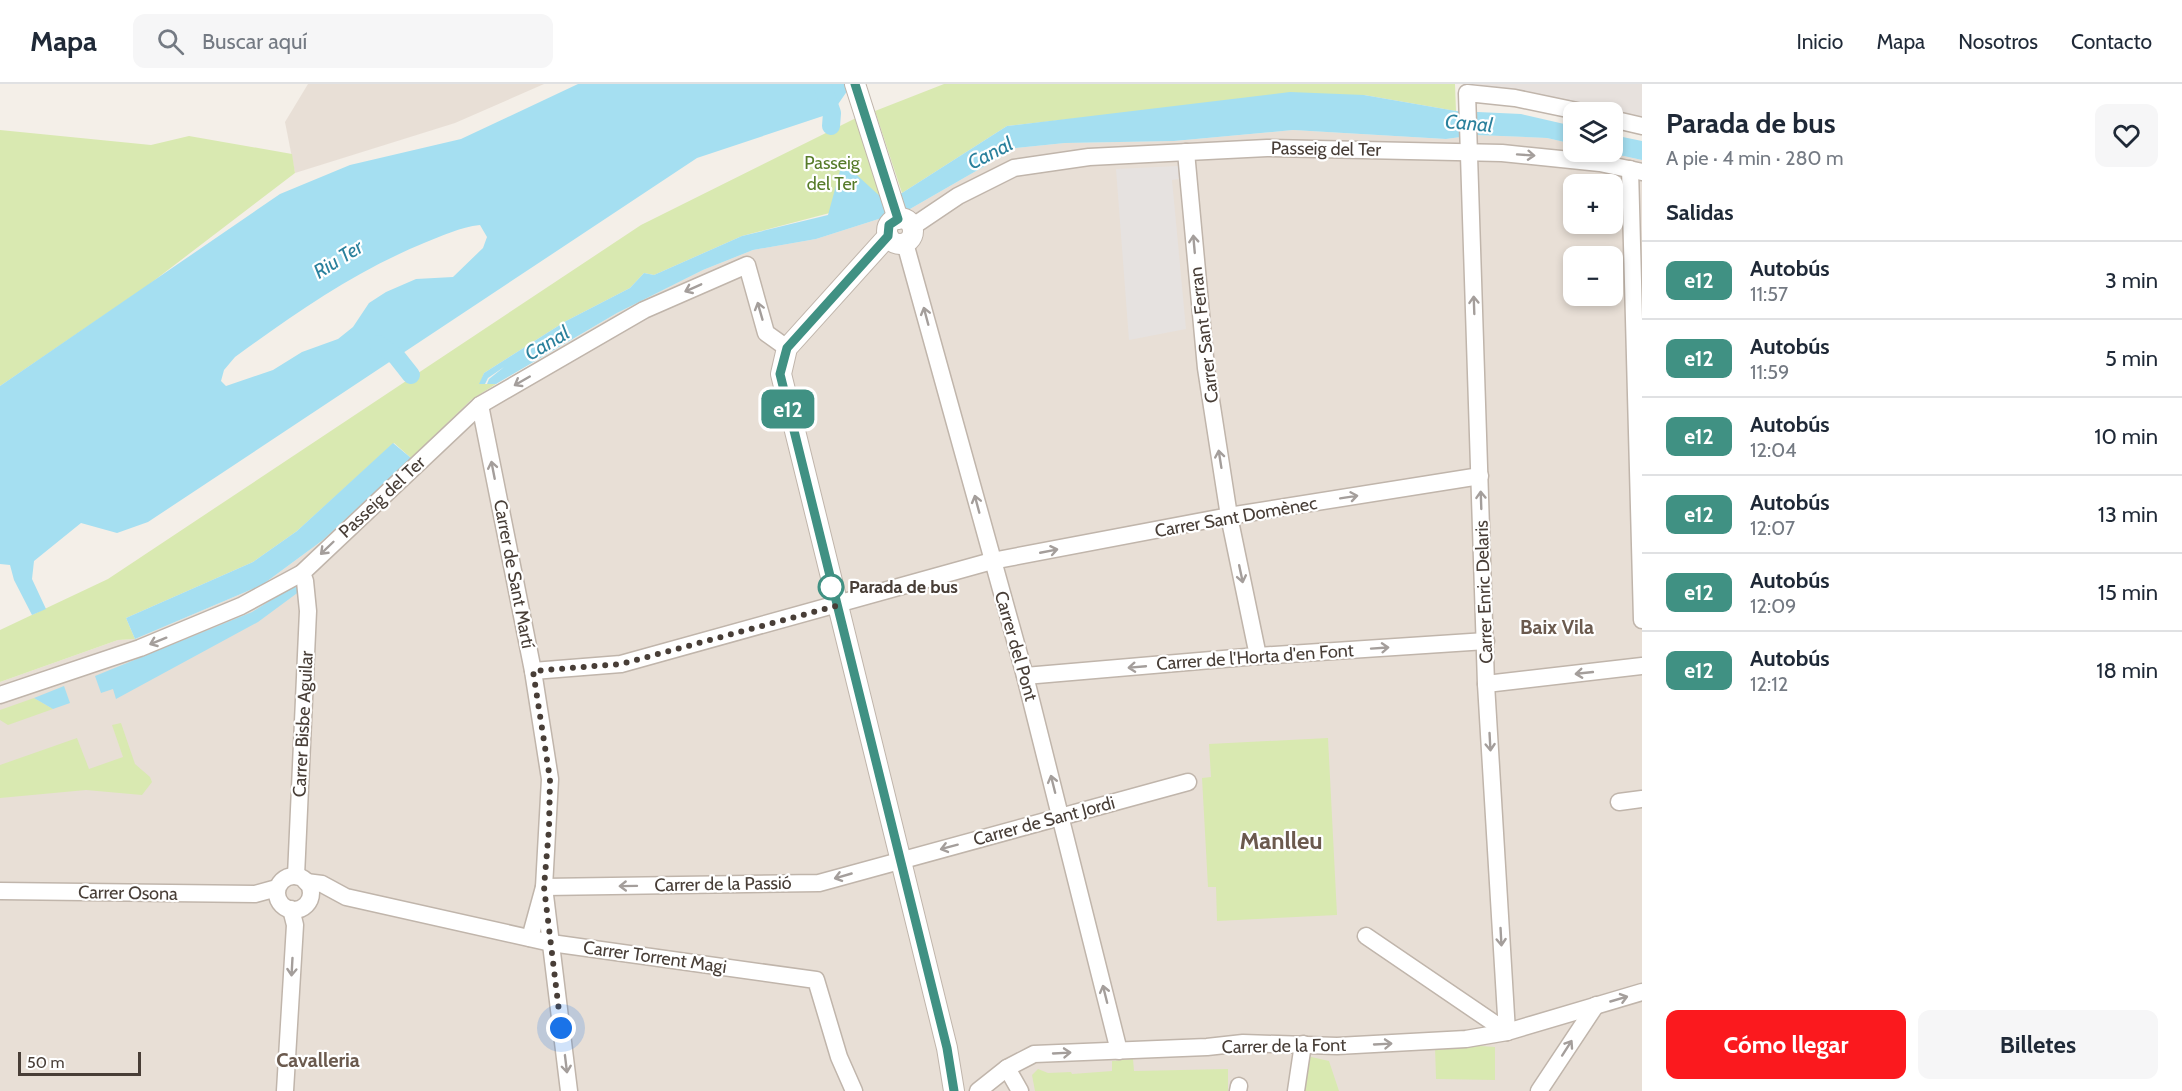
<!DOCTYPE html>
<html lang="es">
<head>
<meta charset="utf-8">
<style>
  :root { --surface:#fff; --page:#f6f6f7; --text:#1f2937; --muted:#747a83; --line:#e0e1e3; --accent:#fb191e }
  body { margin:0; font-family:Cabin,sans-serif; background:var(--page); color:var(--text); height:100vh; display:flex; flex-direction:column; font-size:22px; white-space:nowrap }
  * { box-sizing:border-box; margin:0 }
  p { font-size:20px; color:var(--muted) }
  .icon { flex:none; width:33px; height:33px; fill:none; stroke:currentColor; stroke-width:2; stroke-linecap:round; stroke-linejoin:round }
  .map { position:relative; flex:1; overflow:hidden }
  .details { display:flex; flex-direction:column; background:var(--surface); width:540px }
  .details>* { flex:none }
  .badge { padding:0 12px; border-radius:9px; font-size:21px; line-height:39px }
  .tools { position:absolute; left:1563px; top:18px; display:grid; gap:12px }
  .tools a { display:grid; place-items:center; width:60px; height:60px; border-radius:12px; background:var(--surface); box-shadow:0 3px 9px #0003; font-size:30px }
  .scale { position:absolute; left:18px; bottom:15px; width:123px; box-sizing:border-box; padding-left:6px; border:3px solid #483e37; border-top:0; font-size:16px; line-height:21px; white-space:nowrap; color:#483e37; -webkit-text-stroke:4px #fff; paint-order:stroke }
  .you { position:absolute; width:30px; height:30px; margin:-15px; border:4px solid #fff; border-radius:50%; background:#1a73e8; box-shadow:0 0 0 9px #1a73e833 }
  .map>.badge { position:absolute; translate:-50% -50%; box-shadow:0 0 0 3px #fff }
  h2 { padding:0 24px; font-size:22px; line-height:54px }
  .round { display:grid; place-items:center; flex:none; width:63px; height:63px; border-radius:12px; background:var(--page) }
  .head { display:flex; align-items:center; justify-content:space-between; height:102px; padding:0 24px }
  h1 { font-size:28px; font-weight:700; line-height:45px }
  .button { display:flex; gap:12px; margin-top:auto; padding:12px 24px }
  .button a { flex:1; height:69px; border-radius:12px; background:var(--accent); color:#fff; font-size:24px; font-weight:700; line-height:69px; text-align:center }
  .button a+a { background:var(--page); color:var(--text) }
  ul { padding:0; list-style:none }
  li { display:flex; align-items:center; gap:18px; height:78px; padding:0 24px; border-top:2px solid var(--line) }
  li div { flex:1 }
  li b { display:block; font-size:22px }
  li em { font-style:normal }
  li .badge { min-width:66px; font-weight:700; text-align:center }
  header { display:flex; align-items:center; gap:36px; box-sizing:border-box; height:84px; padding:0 30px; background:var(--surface); border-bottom:2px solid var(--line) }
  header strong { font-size:28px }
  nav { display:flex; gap:33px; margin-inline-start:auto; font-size:21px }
  .search { width:420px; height:54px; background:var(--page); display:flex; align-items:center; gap:15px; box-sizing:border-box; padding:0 21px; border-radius:12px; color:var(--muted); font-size:22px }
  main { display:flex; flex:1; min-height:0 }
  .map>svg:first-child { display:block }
  .residential { fill:#e8dfd6; fill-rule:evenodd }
  .industrial { fill:#e7e1dd }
  .green { fill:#d9e9b1 }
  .parking { fill:#e6e2e0 }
  .water { fill:#a5dff1; fill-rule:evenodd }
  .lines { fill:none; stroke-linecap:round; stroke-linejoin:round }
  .canal { stroke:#a5dff1; stroke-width:18 }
  .minor-casing { stroke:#c0b5ab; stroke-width:19 }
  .tertiary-casing { stroke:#c0b5ab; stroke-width:22 }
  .minor { stroke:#fff; stroke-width:16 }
  .tertiary { stroke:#fff; stroke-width:20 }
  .oneway { stroke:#a49e9b }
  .line-casing { stroke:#fff; stroke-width:14 }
  .line { stroke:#409183; stroke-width:9 }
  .walk { stroke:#483e37; stroke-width:6; stroke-dasharray:0 10.8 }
  .stop-dot { fill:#fff; stroke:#409183; stroke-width:3 }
  .labels { text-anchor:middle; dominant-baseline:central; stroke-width:4.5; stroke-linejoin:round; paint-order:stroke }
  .street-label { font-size:18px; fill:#483e37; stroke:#fff }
  .park-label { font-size:18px; fill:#567b29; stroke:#fff }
  .stop-label { font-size:18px; font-weight:bold; fill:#483e37; stroke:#fff; text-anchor:start }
  .water-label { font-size:20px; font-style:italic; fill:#2a809c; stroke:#fff }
  .neighbourhood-label { font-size:20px; font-weight:bold; fill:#6b5a4e; stroke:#fff }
  .district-label { font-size:24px; font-weight:bold; fill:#6b5a4e; stroke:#fff }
</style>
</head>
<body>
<header>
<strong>Mapa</strong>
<div class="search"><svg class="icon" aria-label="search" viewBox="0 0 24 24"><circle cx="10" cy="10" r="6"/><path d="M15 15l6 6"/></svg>Buscar aquí</div>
<nav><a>Inicio</a><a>Mapa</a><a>Nosotros</a><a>Contacto</a></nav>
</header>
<main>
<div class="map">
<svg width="1642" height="1007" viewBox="0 0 1642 1007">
  <rect width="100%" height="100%" fill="#f4efe8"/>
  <g class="residential">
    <path d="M 308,0 L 544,0 L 455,39 L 295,89 L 285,38 Z"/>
    <path d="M 1293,46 L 1446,55 L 1476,51 L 1547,54 L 1573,60 L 1574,68 L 1605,68 L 1642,76 L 1642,1007 L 0,1007 L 0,598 L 118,556 L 135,555 L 262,501 L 323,456 L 471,316 L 617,229 L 703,186 L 753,166 L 816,155 L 910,125 L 1016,64 L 1065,59 L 1174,57 ZM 1574,100 L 1612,100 L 1612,140 L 1574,140 ZM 1574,172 L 1612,172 L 1612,212 L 1574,212 Z"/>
  </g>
  <path class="industrial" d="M 1476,0 L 1642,0 L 1642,37 L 1612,28 Z"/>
  <g class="green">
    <path d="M 944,0 L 1455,0 L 1456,27 L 1364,11 L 1171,24 L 1007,42 L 902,109 L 875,27 Z"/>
    <path d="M 856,34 L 883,115 L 742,152 L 654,191 L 644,189 L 630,204 L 566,237 L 484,289 L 480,300 L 496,300 L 471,316 L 411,374 L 394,359 L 297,447 L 253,478 L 126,534 L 135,555 L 118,556 L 0,598 L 0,546 L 108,495 L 641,141 Z"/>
    <path d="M 0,46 L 151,61 L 189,52 L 292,70 L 295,89 L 147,202 L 0,302 Z"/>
    <path d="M 34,614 L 53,625 L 8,641 L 0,636 L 0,626 Z"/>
    <path d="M 121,639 L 135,680 L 150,693 L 152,698 L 142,711 L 86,706 L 0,714 L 0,681 L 77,654 L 89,685 L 123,673 L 112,641 Z"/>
    <path d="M 1328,654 L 1337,831 L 1217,837 L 1216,803 L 1208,803 L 1202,694 L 1211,693 L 1209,660 Z"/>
    <path d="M 1465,961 L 1495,963 L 1495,996 L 1436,995 L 1435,963 Z"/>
    <path d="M 1307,972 L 1329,977 L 1339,1007 L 1301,1007 Z"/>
    <path d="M 1133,975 L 1134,987 L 1228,985 L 1228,1007 L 1035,1007 L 1032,991 L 1038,985 L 1048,989 L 1071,988 L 1072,990 L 1112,987 L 1112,977 Z"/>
  </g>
  <path class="parking" d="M 1178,82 L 1179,95 L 1172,96 L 1186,245 L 1129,256 L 1116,85 Z"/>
  <g class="water">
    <path d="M 578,0 L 852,0 L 832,29 L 697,74 L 148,438 L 117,449 L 81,439 L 34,477 L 32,495 L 46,525 L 32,531 L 14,496 L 10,481 L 0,480 L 0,302 L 280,110 L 350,81 L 461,55 ZM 480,141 L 487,153 L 483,164 L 453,193 L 416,195 L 386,208 L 369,219 L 353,243 L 338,255 L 302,268 L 273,286 L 226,302 L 221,297 L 224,286 L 235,273 C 297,228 352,189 424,159 C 442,152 460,143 480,141 Z"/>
    <path d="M 1290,8 L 1364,11 L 1456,27 L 1521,30 L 1573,42 L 1573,60 L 1547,54 L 1476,51 L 1446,55 L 1293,46 L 1174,57 L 1065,59 L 1016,64 L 910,125 L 816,155 L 753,166 L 703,186 L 617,229 L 496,300 L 487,300 L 489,295 L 504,283 L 488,294 L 485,300 L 479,300 L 484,289 L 566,237 L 630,204 L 644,189 L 654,191 L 742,152 L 828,131 L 841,83 L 847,82 L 883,115 L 902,109 L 1007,42 Z"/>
    <path d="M 1613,51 L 1642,57 L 1642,76 L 1605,68 L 1612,68 Z"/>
    <path d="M 393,359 L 411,374 L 323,456 L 262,501 L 135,555 L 126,534 L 253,478 L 297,447 Z"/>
    <path d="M 295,501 L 300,507 L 258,538 L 116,615 L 113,605 L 101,609 L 95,592 L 252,528 Z"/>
    <path d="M 64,602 L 70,619 L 53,625 L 34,614 Z"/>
  </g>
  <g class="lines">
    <g class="canal">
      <path d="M 822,0 L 832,29 L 831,42"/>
      <path d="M 378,260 L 396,272 L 411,291"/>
    </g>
    <g class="minor-casing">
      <g id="minor">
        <path d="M 1612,35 L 1642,42"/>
        <path d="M 1186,68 L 1206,284 L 1229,432 L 1258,572"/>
        <path d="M 1630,85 L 1642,536"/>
        <path d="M 912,143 L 958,112 L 1014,84 L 1089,73 L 1267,64 L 1502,69 L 1600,79 L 1642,88"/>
        <path d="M 905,159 L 1025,592 L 1119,967"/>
        <path d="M 480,321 L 533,587 L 550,695 L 544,803 L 569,1007"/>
        <path d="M 533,587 L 621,580 L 992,477 L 1229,432 L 1480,392"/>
        <path d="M 1025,592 L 1258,572 L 1486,557"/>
        <path d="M 1486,600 L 1642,582"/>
        <path d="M 0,611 L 140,564 L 241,522 L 302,489 L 480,321 L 644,226 L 747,181 L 766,249 L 787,264"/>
        <path d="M 1619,718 L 1642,715"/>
        <path d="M 296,792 L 308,527 L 305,497 L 302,489"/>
        <circle cx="294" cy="809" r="17"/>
        <path d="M 306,798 L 322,800 L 346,813 L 551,859 L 816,896 L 839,973 L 854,1007"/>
        <path d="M 0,807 L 255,810 L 277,804"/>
        <path d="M 1366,852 L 1507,948"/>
        <path d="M 530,854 L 544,803 L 819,799 L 1188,698"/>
        <path d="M 1507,948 L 1486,600 L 1467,9 L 1515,14 L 1582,28"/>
        <path d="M 1007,984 L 1020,1007"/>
        <path d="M 285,1007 L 295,841 L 291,825"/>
        <path d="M 978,1007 L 1007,984 L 1034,970 L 1207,963 L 1243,959 L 1337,962 L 1466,955 L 1507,948 L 1642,908"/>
        <path d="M 1238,1007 L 1239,1002"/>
        <path d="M 1296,1007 L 1303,960"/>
        <path d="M 1539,1007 L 1596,921"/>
      </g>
    </g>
    <g class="tertiary-casing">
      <g id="tertiary">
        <path d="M 855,0 L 898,135"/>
        <circle cx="900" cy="147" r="13"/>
        <path d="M 888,152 L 787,264 L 781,290 L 947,964 L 954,1007"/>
      </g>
    </g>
    <use href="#minor" class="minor"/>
    <use href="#tertiary" class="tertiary"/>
  </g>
  <defs><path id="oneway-shaft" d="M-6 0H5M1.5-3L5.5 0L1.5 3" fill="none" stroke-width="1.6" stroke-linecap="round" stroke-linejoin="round" transform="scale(1.5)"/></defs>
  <g class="oneway">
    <use href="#oneway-shaft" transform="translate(1526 71) rotate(4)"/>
    <use href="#oneway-shaft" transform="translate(1194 160) rotate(-95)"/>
    <use href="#oneway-shaft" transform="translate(693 204) rotate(156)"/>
    <use href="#oneway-shaft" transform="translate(1474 221) rotate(-92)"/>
    <use href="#oneway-shaft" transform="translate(760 227) rotate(-106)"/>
    <use href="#oneway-shaft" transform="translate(926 232) rotate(-105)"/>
    <use href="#oneway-shaft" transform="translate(522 297) rotate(150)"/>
    <use href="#oneway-shaft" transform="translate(1220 375) rotate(-99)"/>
    <use href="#oneway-shaft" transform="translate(493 386) rotate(-101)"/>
    <use href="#oneway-shaft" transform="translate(1349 413) rotate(-9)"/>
    <use href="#oneway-shaft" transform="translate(1481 416) rotate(-92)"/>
    <use href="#oneway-shaft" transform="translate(977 420) rotate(-105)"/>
    <use href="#oneway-shaft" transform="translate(327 464) rotate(136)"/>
    <use href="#oneway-shaft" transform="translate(1049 467) rotate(-11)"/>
    <use href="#oneway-shaft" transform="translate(1241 490) rotate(78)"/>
    <use href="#oneway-shaft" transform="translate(158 557) rotate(158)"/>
    <use href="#oneway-shaft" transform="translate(1380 564) rotate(-4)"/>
    <use href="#oneway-shaft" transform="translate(1137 583) rotate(175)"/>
    <use href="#oneway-shaft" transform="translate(1584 589) rotate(174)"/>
    <use href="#oneway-shaft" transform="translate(1490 658) rotate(87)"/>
    <use href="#oneway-shaft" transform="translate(1053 700) rotate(-104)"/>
    <use href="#oneway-shaft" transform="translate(949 763) rotate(165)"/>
    <use href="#oneway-shaft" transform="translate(843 792) rotate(164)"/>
    <use href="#oneway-shaft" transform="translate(628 802) rotate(179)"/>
    <use href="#oneway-shaft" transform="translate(1501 853) rotate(87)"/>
    <use href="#oneway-shaft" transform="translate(292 883) rotate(93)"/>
    <use href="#oneway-shaft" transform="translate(1105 910) rotate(-104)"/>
    <use href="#oneway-shaft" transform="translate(1619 915) rotate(-16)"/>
    <use href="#oneway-shaft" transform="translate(1383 960) rotate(-3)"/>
    <use href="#oneway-shaft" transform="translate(1567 964) rotate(-57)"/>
    <use href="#oneway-shaft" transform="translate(1062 969) rotate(-3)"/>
    <use href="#oneway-shaft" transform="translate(566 980) rotate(83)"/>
  </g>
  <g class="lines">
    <g class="line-casing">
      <path id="line" d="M 855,0 L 898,135 L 889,141 L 888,152 L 787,264 L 780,290 L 947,964 L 954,1007"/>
    </g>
    <use href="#line" class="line"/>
    <path class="walk" d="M 561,944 L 544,803 L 549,745 L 550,695 L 533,587 L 621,580 L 836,522 L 831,503"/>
  </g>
  <circle class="stop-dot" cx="831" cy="503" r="12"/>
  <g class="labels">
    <g class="street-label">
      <text transform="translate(1326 65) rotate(1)">Passeig del Ter</text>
      <text transform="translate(1204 251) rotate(-97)">Carrer Sant Ferran</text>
      <text transform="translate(382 413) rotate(-43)">Passeig del Ter</text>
      <text transform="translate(1236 433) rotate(-10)">Carrer Sant Domènec</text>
      <text transform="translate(514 490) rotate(79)">Carrer de Sant Martí</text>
      <text transform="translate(1484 508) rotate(-92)">Carrer Enric Delaris</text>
      <text transform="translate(1016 562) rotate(74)">Carrer del Pont</text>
      <text transform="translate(1255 573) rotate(-4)">Carrer de l'Horta d'en Font</text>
      <text transform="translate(303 640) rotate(-87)">Carrer Bisbe Aguilar</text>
      <text transform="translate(1044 737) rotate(-15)">Carrer de Sant Jordi</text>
      <text transform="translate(723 800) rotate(-1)">Carrer de la Passió</text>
      <text transform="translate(128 809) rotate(1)">Carrer Osona</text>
      <text transform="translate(655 873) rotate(8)">Carrer Torrent Magi</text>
      <text transform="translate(1284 962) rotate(-1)">Carrer de la Font</text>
    </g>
    <g class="park-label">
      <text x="832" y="79">Passeig<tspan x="832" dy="21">del Ter</tspan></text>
    </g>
    <g class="stop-label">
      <text x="849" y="503">Parada de bus</text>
    </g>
    <g class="water-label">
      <text transform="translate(1469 39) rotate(5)">Canal</text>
      <text transform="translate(990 69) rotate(-27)">Canal</text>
      <text transform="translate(338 175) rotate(-32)">Riu Ter</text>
      <text transform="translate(547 259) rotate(-31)">Canal</text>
    </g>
    <g class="neighbourhood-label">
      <text x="1557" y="543">Baix Vila</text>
      <text x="318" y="976">Cavalleria</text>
    </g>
    <g class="district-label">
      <text x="1281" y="756">Manlleu</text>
    </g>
  </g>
</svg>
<div class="tools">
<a><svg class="icon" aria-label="layers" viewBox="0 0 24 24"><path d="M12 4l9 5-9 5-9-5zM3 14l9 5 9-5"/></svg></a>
<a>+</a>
<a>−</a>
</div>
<div class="scale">50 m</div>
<div class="you" style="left:561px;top:944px"></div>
<b class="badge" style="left:788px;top:325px;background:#409183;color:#fff">e12</b>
</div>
<section class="details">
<div class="head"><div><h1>Parada de bus</h1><p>A pie · 4 min · 280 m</p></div><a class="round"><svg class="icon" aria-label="heart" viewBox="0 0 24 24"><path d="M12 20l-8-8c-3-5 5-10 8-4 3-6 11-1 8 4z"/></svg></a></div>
<h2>Salidas</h2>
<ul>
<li><span class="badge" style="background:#409183;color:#fff">e12</span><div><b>Autobús</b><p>11:57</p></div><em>3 min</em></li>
<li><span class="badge" style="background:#409183;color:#fff">e12</span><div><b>Autobús</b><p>11:59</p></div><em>5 min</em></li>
<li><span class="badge" style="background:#409183;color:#fff">e12</span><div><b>Autobús</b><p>12:04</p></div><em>10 min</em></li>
<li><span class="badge" style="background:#409183;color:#fff">e12</span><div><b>Autobús</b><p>12:07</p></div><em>13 min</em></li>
<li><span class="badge" style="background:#409183;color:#fff">e12</span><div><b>Autobús</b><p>12:09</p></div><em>15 min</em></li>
<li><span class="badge" style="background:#409183;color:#fff">e12</span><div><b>Autobús</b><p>12:12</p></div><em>18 min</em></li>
</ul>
<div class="button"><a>Cómo llegar</a><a>Billetes</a></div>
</section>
</main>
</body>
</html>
